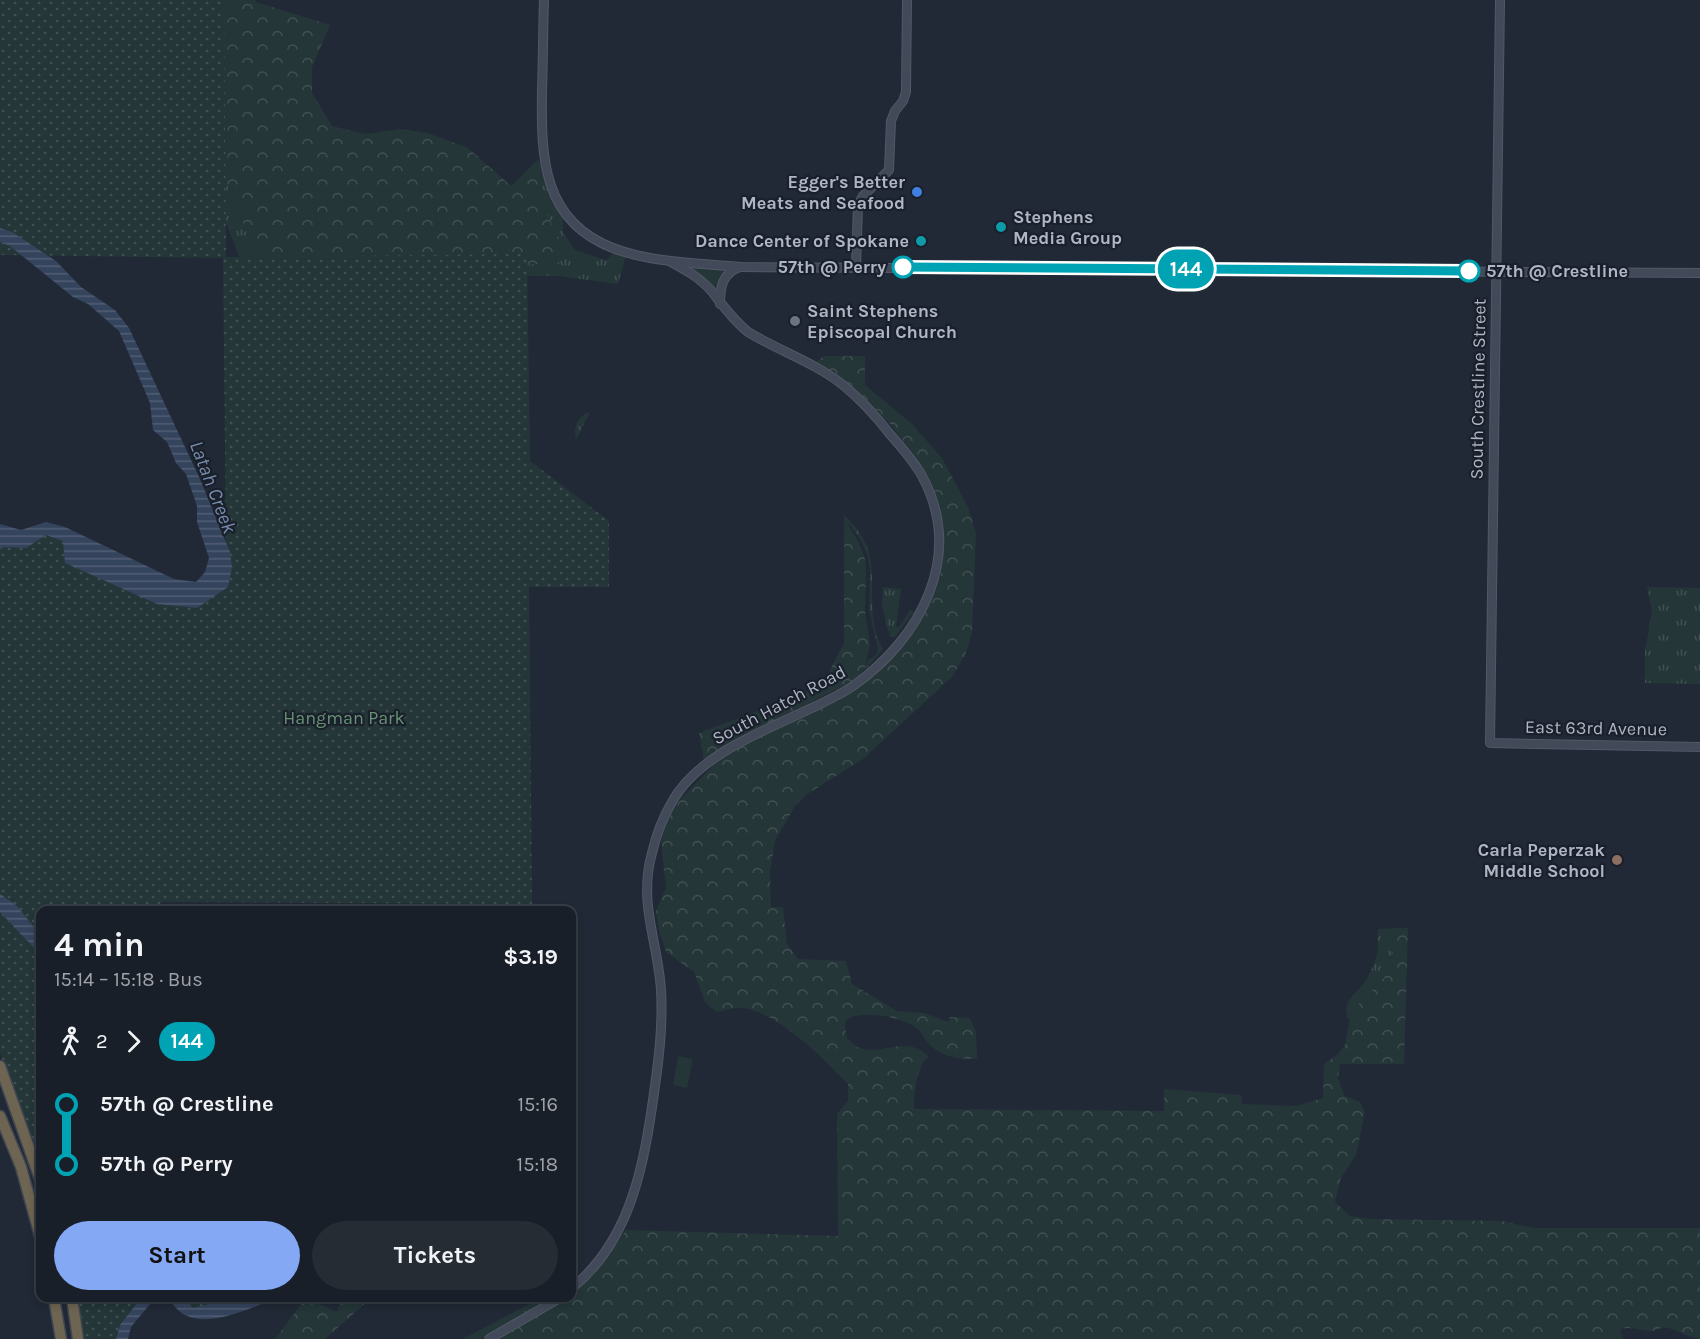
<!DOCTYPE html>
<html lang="en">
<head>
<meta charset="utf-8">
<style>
  :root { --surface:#191f28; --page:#262c34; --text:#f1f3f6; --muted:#9fa2a8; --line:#373d45; --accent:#84a8f3 }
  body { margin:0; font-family:Karla,sans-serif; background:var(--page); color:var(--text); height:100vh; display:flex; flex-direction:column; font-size:22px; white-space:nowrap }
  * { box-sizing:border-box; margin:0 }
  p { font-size:20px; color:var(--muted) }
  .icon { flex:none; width:33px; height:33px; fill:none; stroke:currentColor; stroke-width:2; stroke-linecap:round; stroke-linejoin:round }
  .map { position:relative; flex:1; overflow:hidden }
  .sheet { position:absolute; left:36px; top:906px; width:540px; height:396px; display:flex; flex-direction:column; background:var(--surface); border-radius:12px; box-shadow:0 3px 9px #0003,0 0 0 2px var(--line) }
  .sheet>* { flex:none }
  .badge { padding:0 12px; border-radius:20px; font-size:21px; line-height:39px }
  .map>.badge { position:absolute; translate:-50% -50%; box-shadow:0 0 0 3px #fff }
  .legs { display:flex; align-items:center; gap:9px; height:66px; padding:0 18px; font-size:20px }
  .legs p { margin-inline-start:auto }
  .overview { display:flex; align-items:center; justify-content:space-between; height:102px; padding:0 18px }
  h1 { font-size:33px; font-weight:700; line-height:45px }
  .cta { display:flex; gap:12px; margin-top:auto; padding:12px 18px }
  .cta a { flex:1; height:69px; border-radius:36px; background:var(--accent); color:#111; font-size:24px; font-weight:700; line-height:69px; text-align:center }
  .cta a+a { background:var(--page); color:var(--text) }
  ul { padding:0 18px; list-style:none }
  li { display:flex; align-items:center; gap:21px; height:60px; font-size:22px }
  li i { display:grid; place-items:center; width:9px; height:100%; margin:0 8px; background:currentColor }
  li i::after { content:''; width:15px; height:15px; margin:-8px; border:4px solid; border-radius:50%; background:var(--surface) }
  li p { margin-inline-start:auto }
  li:first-child i { background:linear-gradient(#0000 50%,currentColor 0) }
  li:last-child i { background:linear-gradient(currentColor 50%,#0000 0) }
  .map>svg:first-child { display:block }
  .grass { fill:url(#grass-tufts) }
  .forest { fill:url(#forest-crowns) }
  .park { fill:url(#park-dots) }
  .garden { fill:#243638 }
  .water { fill:url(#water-rules) }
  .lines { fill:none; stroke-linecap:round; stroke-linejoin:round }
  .secondary-casing { stroke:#525865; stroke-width:10 }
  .highway-casing { stroke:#3f4551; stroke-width:13 }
  .secondary { stroke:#424a5a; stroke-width:8 }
  .highway { stroke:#6d6451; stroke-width:10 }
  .line-1-casing { stroke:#fff; stroke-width:14 }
  .line-1 { stroke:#00a3b4; stroke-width:9 }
  .shop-dot { fill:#3f7fe0; stroke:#1a202b; stroke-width:2 }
  .culture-dot { fill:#0f9aa8; stroke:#1a202b; stroke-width:2 }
  .stop-1-dot { fill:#fff; stroke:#00a3b4; stroke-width:3 }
  .worship-dot { fill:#6b7280; stroke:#1a202b; stroke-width:2 }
  .education-dot { fill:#8d6e63; stroke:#1a202b; stroke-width:2 }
  .labels { text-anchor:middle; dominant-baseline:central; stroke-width:4.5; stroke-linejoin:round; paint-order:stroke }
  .poi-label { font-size:18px; font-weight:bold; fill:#afb5c4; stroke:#1a202b; text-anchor:end }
  .stop-label { font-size:18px; font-weight:bold; fill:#afb5c4; stroke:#1a202b; text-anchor:end }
  .street-label { font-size:18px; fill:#afb5c4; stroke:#1a202b }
  .park-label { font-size:18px; fill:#679374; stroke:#1a202b }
  .water-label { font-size:20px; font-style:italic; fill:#778bab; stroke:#1a202b }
</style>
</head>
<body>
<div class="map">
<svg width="1700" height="1339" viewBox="0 0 1700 1339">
  <defs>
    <pattern id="grass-tufts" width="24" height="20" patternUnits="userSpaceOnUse" patternTransform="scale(1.5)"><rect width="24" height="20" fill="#243638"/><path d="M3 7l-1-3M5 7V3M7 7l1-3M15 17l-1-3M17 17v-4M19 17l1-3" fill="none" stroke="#415153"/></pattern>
    <pattern id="forest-crowns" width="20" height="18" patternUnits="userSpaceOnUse" patternTransform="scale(1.5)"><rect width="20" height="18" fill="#243638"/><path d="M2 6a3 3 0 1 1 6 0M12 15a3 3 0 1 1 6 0" fill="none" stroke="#415153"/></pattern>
    <pattern id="park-dots" width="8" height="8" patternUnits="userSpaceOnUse" patternTransform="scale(1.5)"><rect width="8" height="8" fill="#243638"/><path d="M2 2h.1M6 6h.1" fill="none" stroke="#415153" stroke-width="1.8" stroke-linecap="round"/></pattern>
    <pattern id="water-rules" width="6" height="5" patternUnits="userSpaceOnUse" patternTransform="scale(1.5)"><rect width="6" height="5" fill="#35445d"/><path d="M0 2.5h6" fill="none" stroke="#505d73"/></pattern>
  </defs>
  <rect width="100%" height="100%" fill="#212936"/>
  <g class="grass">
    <path d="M 138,0 L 153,0 L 258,260 L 559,238 L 539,199 L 539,177 L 543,176 L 550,194 L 563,215 L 563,232 L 575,250 L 606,260 L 614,253 L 626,256 L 618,284 L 558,276 L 247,276 Z"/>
    <path d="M 689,266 L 724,270 L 719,280 L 717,290 Z"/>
    <path d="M 589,412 L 590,412 L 576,440 C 573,427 577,417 589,412 Z"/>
    <path d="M 844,515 C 893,559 857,600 883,649 L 865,670 L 868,660 L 876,655 L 878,648 L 869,610 L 870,569 L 867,553 L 857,534 L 850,525 L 844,523 Z"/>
    <path d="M 883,587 L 901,589 L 896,627 L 899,627 L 910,610 L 914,612 L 894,638 L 889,636 L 890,632 L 888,631 L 882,606 Z"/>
    <path d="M 1647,587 L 1700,588 L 1700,684 L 1645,683 L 1645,652 L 1652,611 Z"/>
    <path d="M 1399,928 L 1392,943 L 1391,966 L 1384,978 L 1351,1012 L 1349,1020 C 1340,1003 1354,996 1363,984 C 1369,977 1373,966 1376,958 C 1379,949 1377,938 1378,929 Z"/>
    <path d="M 541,1298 L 550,1298 L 552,1299 L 481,1339 L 463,1339 Z"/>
  </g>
  <g class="forest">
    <path d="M 153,0 L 255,0 L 256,2 L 330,25 L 312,67 L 312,93 L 332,126 L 365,134 L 400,129 L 428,133 L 468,148 L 511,186 L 539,159 L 543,176 L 539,177 L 539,199 L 559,238 L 559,264 L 298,265 L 258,260 Z"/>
    <path d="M 824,356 L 865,356 L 865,385 L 912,424 L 942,458 L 968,507 L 976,533 L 972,633 L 966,653 L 952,677 L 863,759 L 806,795 L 795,806 L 775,841 L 770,872 L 771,907 L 783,907 L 787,944 L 798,959 L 846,961 L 852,984 L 897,1011 L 924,1013 L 949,1022 L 950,1017 L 970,1018 L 976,1032 L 977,1059 C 961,1059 945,1058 932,1047 C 926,1043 923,1034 918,1029 C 904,1017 861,1009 846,1020 L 845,1029 L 847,1038 C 852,1042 857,1048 863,1049 C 888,1054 907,1035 929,1057 C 916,1065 914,1094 914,1109 L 1164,1111 L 1164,1089 L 1241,1095 L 1242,1104 L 1296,1106 L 1323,1098 L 1324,1064 L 1337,1055 L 1345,1045 L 1351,1012 L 1384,978 L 1391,966 L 1392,943 L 1399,928 L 1408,928 L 1404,1064 L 1340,1064 L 1338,1079 L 1345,1096 L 1360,1102 L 1365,1112 L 1356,1155 L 1341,1178 L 1335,1202 L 1350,1216 L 1370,1219 L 1502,1221 L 1533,1228 L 1700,1228 L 1700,1339 C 1692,1339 1678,1330 1668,1328 C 1662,1326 1657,1331 1650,1331 C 1640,1331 1632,1326 1621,1329 L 1622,1337 L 1625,1339 L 496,1339 L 567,1298 L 572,1298 L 572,1294 L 608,1255 L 626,1230 L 838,1236 L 837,1114 L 848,1101 L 848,1084 C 824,1059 778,1013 744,1008 C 735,1007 724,1011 716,1012 L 705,1002 L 694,972 L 666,952 L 659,931 L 656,911 L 666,888 L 661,842 L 667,821 L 680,800 L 725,753 L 765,732 L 839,701 L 877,674 L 900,649 L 918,623 L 934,595 L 941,572 L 944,525 L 934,491 L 913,453 L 890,424 L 858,392 L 836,375 L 815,363 Z"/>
    <path d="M 847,523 L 858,541 L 865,559 L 866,573 L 865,611 L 870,645 L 865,668 L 855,680 L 733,741 L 704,762 L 699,733 L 821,687 L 844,643 L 844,525 Z"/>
    <path d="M 306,1298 L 337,1312 L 342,1298 L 371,1298 L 325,1339 L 275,1339 Z"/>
  </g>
  <g class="park">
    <path d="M 0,0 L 224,0 L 226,257 L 527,254 L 530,461 L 609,521 L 609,587 L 529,587 L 532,904 L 164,902 L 145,910 L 40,910 L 40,1163 L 0,1053 L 0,537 L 45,528 L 195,596 L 226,544 L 223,258 L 0,255 Z"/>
    <path d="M 77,1298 L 150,1298 L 127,1325 L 123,1339 L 83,1339 Z"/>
    <path d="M 173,1298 L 260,1298 L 194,1313 Z"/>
  </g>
  <path class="garden" d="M 678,1056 L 693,1059 L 687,1088 L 673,1085 Z"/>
  <g class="water">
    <path d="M 0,228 L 12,232 L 56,261 L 81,287 L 115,310 L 129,328 L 200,479 L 230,552 L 232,567 L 228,587 L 197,608 L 157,604 L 65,563 L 63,541 L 46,535 L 26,548 L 4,547 L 0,550 L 0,524 L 21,530 L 46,522 L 65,527 L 174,579 L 196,582 L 205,572 L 209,558 L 197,522 L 197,506 L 186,474 L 176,463 L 167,442 L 153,430 L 150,403 L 119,331 L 88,304 L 73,297 L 10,246 L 0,242 Z"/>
    <path d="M 0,894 L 16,905 L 40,934 L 40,954 L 0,912 Z"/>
    <path d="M 141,1298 L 184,1298 L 193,1308 L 232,1298 L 278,1298 C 251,1307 213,1328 185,1315 C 180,1313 175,1307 171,1302 L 151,1303 L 131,1327 L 128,1339 L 116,1339 L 120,1325 Z"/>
  </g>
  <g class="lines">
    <g class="secondary-casing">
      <g id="secondary">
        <path d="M 544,0 C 543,30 543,61 542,91 C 541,157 542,221 613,248 C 651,263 700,263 740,267 L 1700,273"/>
        <path d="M 1500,0 L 1490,743 L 1700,747"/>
        <path d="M 856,266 L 858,205 L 863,196 L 889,170 L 891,121 L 895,111 L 903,101 L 906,92 L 907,0"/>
        <path d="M 720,304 C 720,288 722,273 740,267"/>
        <path d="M 572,1288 C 631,1240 644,1165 654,1093 C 659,1058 663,1025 661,990 C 658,942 638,903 652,853 C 656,836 663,817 672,802 C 696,758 756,734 799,714 C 818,705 837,697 853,686 C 921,638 965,556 922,476 C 913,460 901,447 889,433 C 875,415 860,399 843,385 C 814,362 779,351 748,332 C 733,320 724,307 713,293 C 702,279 686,270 671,262"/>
        <path d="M 489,1339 L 560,1298"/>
      </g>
    </g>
    <g class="highway-casing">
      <g id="highway">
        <path d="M 0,1066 L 40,1179"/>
        <path d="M 0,1116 L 21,1167 L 40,1236"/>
        <path d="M 54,1298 L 61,1339"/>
        <path d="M 72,1298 L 78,1339"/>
      </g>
    </g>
    <use href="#secondary" class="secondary"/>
    <use href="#highway" class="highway"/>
  </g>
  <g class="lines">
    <g class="line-1-casing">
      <path id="line-1" d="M 903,267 L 1469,271"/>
    </g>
    <use href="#line-1" class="line-1"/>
  </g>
  <circle class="shop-dot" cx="917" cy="192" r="6"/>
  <g class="culture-dot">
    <circle cx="1001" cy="227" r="6"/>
    <circle cx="921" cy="241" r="6"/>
  </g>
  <g class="stop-1-dot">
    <circle cx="903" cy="267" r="10"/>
    <circle cx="1469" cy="271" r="10"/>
  </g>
  <circle class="worship-dot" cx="795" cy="321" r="6"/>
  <circle class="education-dot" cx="1617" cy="860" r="6"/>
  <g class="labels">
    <g class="poi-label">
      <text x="905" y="182">Egger's Better<tspan x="905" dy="21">Meats and Seafood</tspan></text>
      <text x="1013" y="217" text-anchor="start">Stephens<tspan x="1013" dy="21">Media Group</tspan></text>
      <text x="909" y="241">Dance Center of Spokane</text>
      <text x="807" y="311" text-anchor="start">Saint Stephens<tspan x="807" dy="21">Episcopal Church</tspan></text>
      <text x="1605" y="850">Carla Peperzak<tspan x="1605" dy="21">Middle School</tspan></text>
    </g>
    <g class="stop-label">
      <text x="886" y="267">57th @ Perry</text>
      <text x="1486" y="271" text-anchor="start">57th @ Crestline</text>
    </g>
    <g class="street-label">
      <text transform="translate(1478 389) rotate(-89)">South Crestline Street</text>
      <text transform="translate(779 705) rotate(-28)">South Hatch Road</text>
      <text transform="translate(1596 728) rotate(1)">East 63rd Avenue</text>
    </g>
    <g class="park-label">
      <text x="344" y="718">Hangman Park</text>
    </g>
    <g class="water-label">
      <text transform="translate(213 487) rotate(69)">Latah Creek</text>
    </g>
  </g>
</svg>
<b class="badge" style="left:1186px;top:269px;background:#00a3b4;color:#fff">144</b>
<section class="sheet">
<div class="overview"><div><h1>4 min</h1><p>15:14 – 15:18 · Bus</p></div><b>$3.19</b></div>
<div class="legs"><svg class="icon" aria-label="walk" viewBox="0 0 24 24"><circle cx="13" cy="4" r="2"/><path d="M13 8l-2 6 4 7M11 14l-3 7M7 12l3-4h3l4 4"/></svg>2<svg class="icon" aria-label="forward" viewBox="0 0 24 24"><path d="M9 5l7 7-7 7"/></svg><b class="badge" style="background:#00a3b4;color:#fff">144</b></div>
<ul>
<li><i style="color:#00a3b4"></i><b>57th @ Crestline</b><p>15:16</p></li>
<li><i style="color:#00a3b4"></i><b>57th @ Perry</b><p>15:18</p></li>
</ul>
<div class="cta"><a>Start</a><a>Tickets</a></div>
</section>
</div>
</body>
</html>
